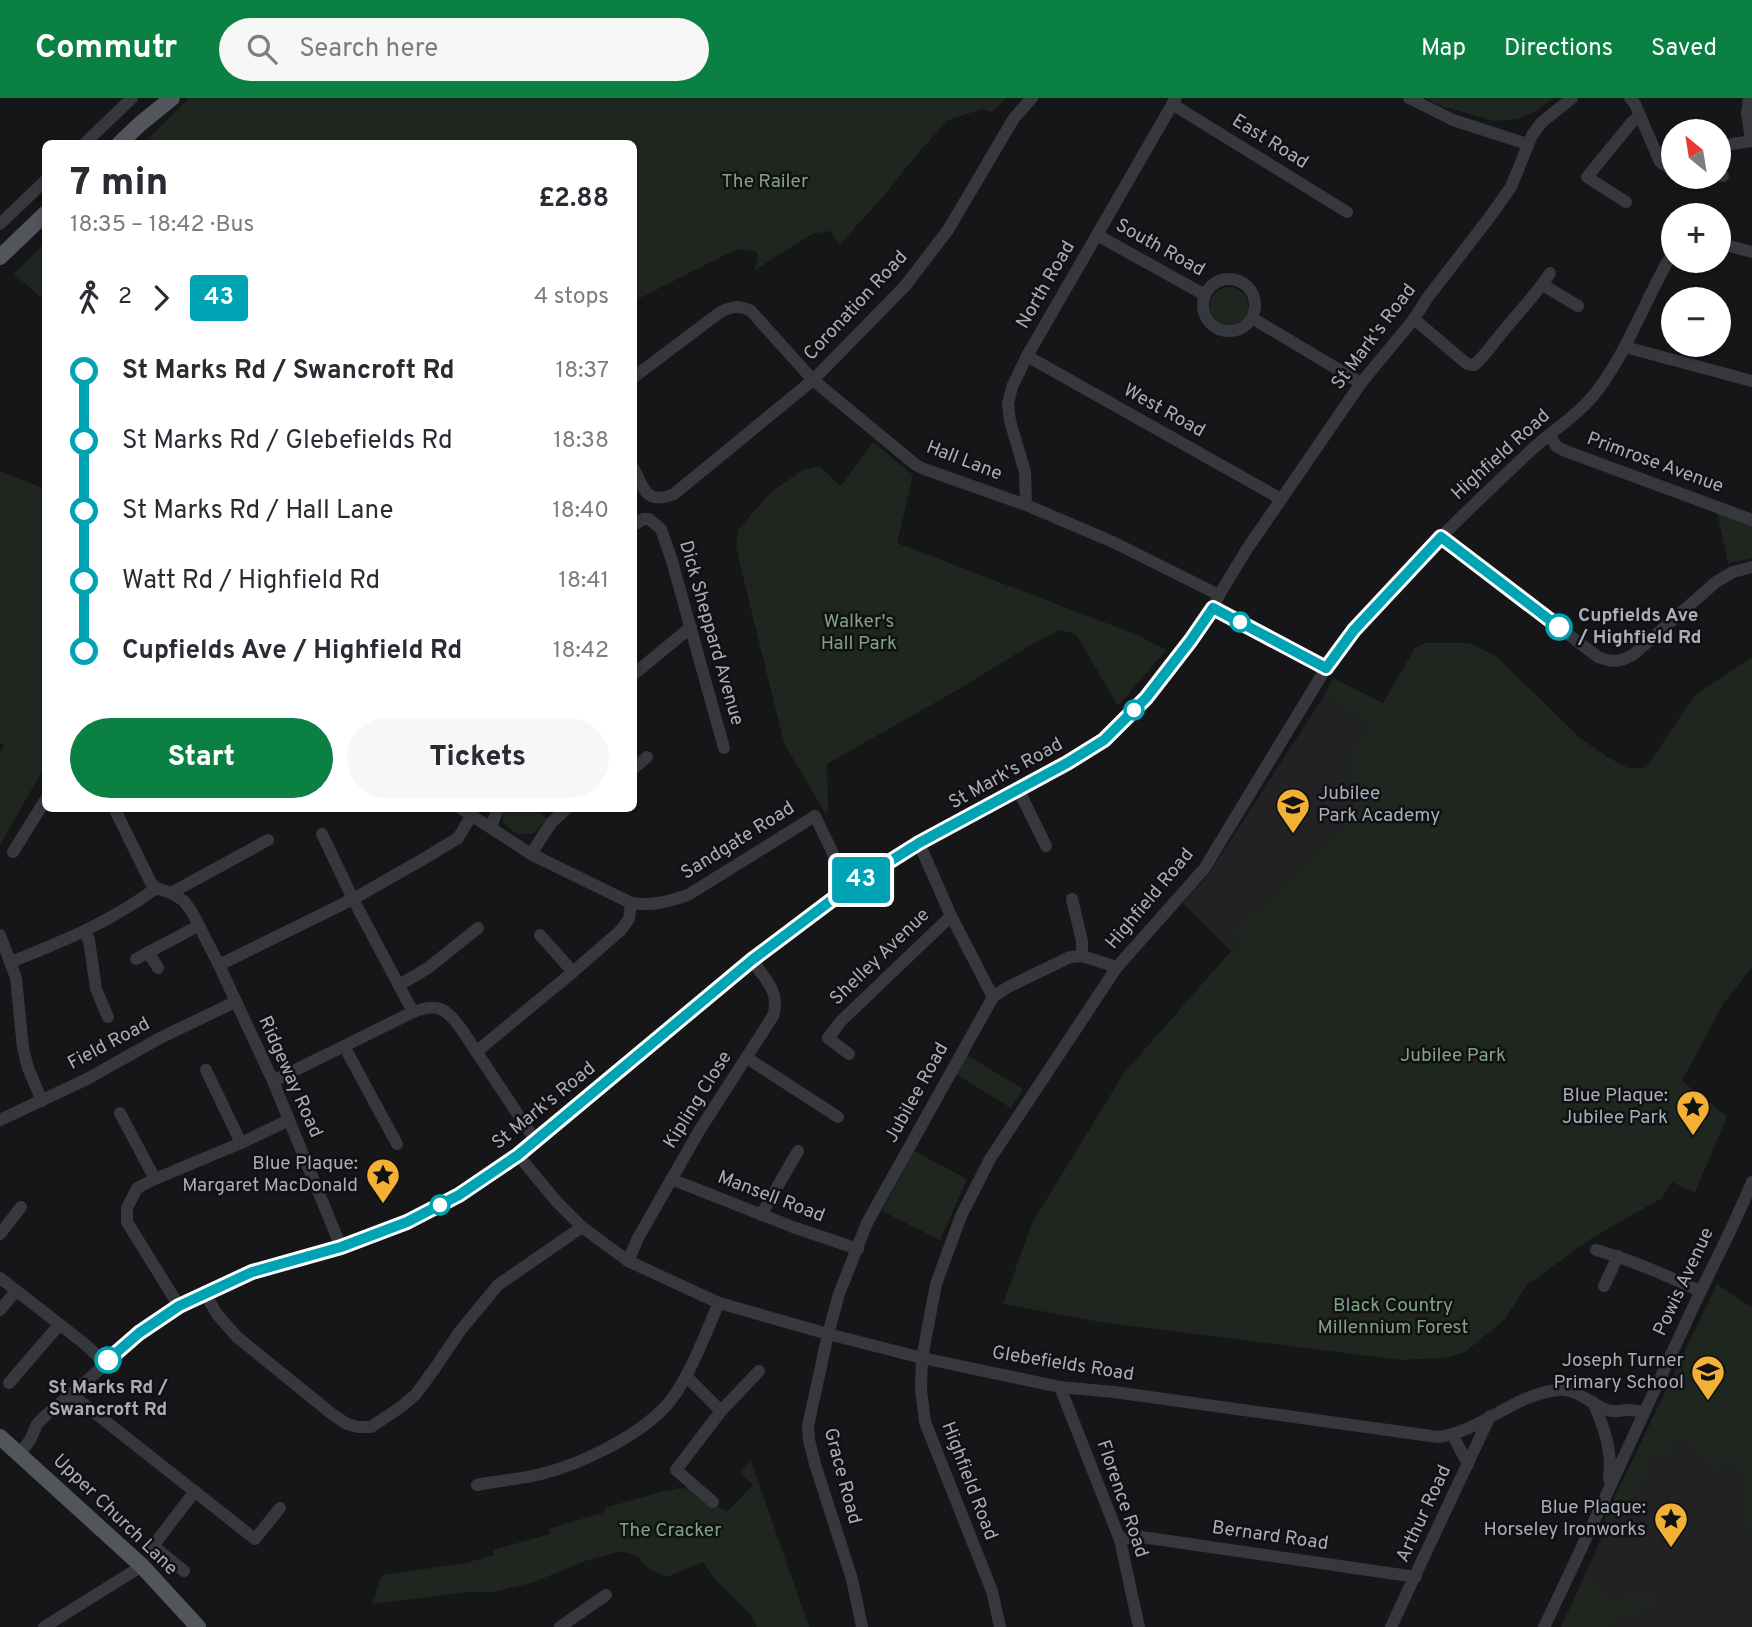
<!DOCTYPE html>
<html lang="en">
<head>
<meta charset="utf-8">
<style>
  :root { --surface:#fff; --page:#f7f7f7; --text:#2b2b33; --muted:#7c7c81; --accent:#0b8043 }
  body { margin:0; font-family:Overpass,sans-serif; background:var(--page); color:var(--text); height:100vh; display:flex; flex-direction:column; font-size:26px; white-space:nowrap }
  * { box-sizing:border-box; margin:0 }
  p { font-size:23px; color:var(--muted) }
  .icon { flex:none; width:38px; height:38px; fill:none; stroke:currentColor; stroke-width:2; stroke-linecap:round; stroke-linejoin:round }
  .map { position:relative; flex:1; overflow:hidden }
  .sheet { position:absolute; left:42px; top:42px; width:595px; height:672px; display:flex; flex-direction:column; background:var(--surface); border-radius:10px; box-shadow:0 2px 5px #0004 }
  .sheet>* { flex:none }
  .badge { padding:0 14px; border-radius:5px; font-size:24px; line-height:46px }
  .needle { width:46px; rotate:330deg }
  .controls { position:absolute; left:1661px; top:21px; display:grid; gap:14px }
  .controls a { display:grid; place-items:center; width:70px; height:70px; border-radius:50%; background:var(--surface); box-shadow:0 2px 5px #0004; font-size:35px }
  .map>.badge { position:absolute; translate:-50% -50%; box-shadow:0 0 0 4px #fff }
  .legs { display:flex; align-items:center; gap:10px; height:77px; padding:0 28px; font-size:23px }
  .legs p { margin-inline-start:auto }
  .headline { display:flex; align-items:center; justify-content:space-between; height:119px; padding:0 28px }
  h1 { font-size:38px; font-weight:800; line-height:52px }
  .button { display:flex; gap:14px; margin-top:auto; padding:14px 28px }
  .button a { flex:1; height:80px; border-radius:42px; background:var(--accent); color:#fff; font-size:28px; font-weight:800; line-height:80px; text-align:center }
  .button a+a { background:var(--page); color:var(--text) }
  ul { padding:0 28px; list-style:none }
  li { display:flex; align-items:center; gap:24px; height:70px; font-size:26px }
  li i { display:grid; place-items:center; width:10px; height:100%; margin:0 9px; background:currentColor }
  li i::after { content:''; width:18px; height:18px; margin:-9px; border:5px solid; border-radius:50%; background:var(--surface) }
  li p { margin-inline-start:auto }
  li:first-child i { background:linear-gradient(#0000 50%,currentColor 0) }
  li:last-child i { background:linear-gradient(currentColor 50%,#0000 0) }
  header { display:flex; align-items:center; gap:42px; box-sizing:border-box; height:98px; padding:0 35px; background:var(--accent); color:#fff }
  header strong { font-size:33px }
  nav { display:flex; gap:38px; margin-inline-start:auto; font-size:24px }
  .search { width:490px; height:63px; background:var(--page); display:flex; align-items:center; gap:18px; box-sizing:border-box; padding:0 24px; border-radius:38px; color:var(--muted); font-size:26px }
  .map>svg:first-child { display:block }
  .built { fill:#222225 }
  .green { fill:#1e261f }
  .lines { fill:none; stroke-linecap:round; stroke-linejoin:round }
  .minor { stroke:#37383d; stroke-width:12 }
  .major { stroke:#53555c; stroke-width:16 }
  .line-1-casing { stroke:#fff; stroke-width:16 }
  .line-1 { stroke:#00a3b4; stroke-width:10 }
  .stop-1-dot { fill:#fff; stroke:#00a3b4; stroke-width:3.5 }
  .labels { text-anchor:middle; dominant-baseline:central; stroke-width:5; stroke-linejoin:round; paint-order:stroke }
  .street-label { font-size:19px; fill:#a8adb8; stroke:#111113 }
  .park-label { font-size:19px; fill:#7fa381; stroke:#111113 }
  .stop-label { font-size:19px; font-weight:bold; fill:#a8adb8; stroke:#111113; text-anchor:start }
  .poi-label { font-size:19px; fill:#a8adb8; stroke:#111113; text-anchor:end }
</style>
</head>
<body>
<header>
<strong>Commutr</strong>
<div class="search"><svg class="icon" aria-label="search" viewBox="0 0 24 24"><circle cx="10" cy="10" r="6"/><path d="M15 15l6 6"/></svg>Search here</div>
<nav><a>Map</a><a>Directions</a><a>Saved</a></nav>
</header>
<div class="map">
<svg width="1752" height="1529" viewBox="0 0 1752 1529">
  <rect width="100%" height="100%" fill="#161618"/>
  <g class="built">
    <path d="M 1324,598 L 1372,625 L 1370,720 L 1230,853 L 1183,805 L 1208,777 Z"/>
    <path d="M 1713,1196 L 1752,1223 L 1752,1529 L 1561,1529 Z"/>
  </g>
  <g class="green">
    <path d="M 189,0 L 1006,0 L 992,14 L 982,11 L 948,22 L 918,55 L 881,101 L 840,146 L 829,133 L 812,136 L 755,172 L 758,156 L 755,153 L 737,151 L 634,203 L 634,46 L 144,45 Z"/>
    <path d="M 1426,0 L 1554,0 L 1534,14 L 1518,21 L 1494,23 L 1441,8 Z"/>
    <path d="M 45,144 L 45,203 L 14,176 Z"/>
    <circle cx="1229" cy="208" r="19"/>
    <path d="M 873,344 L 913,377 L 897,445 L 1137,537 L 1166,552 L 1118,608 L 1076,536 L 1060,532 L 1034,545 L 961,590 L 827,666 L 828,713 L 825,715 L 784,645 L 736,450 L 738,432 L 770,395 L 803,372 L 819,368 L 841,388 Z"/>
    <path d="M 0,373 L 46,391 L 45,668 L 0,747 L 0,655 L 5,645 L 0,646 Z"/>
    <path d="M 1717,414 L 1752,427 L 1752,460 L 1728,465 Z"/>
    <path d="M 1425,545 L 1469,545 L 1497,559 L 1579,639 L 1609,660 L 1628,670 L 1643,670 L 1650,664 L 1694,598 L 1752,559 L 1752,870 L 1723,906 L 1682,983 L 1727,1018 L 1695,1095 L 1672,1084 L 1662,1100 L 1592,1140 L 1527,1187 L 1505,1221 L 1465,1254 L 1444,1260 L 1400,1262 L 1100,1224 L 1003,1206 L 1032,1125 L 1124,975 L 1239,844 L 1232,836 L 1268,803 L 1349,722 L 1355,701 L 1349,655 L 1355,651 L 1371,625 L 1324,598 L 1333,580 L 1383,605 L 1415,550 Z"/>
    <path d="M 503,710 L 538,711 L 547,721 L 534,735 C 518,738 515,736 503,724 Z"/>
    <path d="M 967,957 L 1023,991 L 1011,1010 L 956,976 Z"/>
    <path d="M 914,1053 L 967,1081 L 940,1142 L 882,1113 Z"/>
    <path d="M 1717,1186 L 1752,1210 L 1752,1435 L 1737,1416 L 1746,1415 L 1741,1368 L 1711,1370 L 1679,1336 L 1669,1355 L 1652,1359 C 1643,1378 1630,1422 1608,1427 L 1604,1421 Z"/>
    <path d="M 751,1363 L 809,1529 L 757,1529 L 750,1515 L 716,1483 L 703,1464 L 666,1479 L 648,1470 L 637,1458 L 624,1454 L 618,1454 L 588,1462 L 531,1485 L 493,1494 L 470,1494 L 372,1506 L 382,1477 L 466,1465 L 494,1457 L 493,1452 L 550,1436 L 549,1431 L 605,1414 L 604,1410 L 661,1394 L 680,1390 L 690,1391 L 727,1414 L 753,1387 L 740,1375 Z"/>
    <path d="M 1585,1478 L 1602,1488 L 1606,1503 L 1635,1496 L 1656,1492 L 1662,1503 L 1622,1520 L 1609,1529 L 1561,1529 Z"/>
  </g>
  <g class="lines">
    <g class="minor">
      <path d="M 1409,0 L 1453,22 L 1527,46"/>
      <path d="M 1630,0 L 1635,6 L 1660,64 L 1673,72"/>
      <path d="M 1749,0 L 1747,15 L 1751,43"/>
      <path d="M 1172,6 L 1347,114"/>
      <path d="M 84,46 L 132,0"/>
      <path d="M 1732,46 L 1752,43"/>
      <path d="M 1718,77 L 1723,78"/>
      <path d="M 1626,104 L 1587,79 L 1632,24 L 1640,18"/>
      <path d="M 0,126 L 46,82"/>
      <path d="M 1097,137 L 1205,197"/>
      <path d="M 1718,145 L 1752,154"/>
      <circle cx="1229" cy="207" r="26"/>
      <path d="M 1543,187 L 1578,208"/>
      <path d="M 1252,220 L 1361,285"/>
      <path d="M 1414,221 L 1467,266 L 1474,267 C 1485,258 1491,248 1500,237 C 1517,216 1536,197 1550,175"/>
      <path d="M 1625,249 L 1752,283"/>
      <path d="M 1027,258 L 1281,401"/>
      <path d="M 634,279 L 719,215 C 731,208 739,207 751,213 L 813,282 L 916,367 L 924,371 L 1026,407 L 1113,444 L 1219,497"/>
      <path d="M 1550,337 L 1556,348 L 1563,352 L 1752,422"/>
      <path d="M 634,371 C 644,392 647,407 674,396 L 813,282 L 905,188 L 948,132 L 1014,20 L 1032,0"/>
      <path d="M 1026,407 L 1025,374 L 1010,323 L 1008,306 L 1012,289 L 1027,258 L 1176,0"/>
      <path d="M 634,427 L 643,421 L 649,421 L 661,431 L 672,463 L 724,650"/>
      <path d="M 1441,439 L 1598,559 C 1613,565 1620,564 1634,556 L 1716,484 L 1733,474 L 1752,469"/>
      <path d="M 1213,510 L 1326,570"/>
      <path d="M 634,576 L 691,529"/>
      <path d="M 634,670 L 647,659"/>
      <path d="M 1018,691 L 1046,748"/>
      <path d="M 114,710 L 151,785 L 156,790 L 171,795 L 184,803 L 192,814 L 219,867 L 273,983 L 341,1149"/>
      <path d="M 460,710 L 531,756 L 631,805 C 654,808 667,804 688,797 L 815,718 L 849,789"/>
      <path d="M 491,729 L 498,710"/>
      <path d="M 322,736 L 353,801 L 413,914"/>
      <path d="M 919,745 L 951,818 L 993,899"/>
      <path d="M 13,754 L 46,701"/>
      <path d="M 531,756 L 551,725 L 567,710"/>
      <path d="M 171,795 L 268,742"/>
      <path d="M 1072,801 L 1082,843 L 1082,858"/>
      <path d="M 84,834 L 89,842 L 96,891 L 108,919"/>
      <path d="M 0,837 L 16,880 L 23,950 L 28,970 L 42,1003"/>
      <path d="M 540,837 L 573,874"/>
      <path d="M 148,854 L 158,870"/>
      <path d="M 136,861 L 198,828"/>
      <path d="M 11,864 C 63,843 111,824 156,790"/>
      <path d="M 219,867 L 353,801 L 425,760 L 458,740 L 472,717"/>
      <path d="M 399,887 L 428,870 L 478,830"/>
      <path d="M 344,948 L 397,1046"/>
      <path d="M 476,954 L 573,874 L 621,832 L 629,821 L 631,805"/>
      <path d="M 849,956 L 828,940 L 841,923 L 951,818"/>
      <path d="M 747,960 L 838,1019"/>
      <path d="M 206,972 L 241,1045"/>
      <path d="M 273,983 L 413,914 C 438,904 447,911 462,932 L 535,1042"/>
      <path d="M 120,1015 L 155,1081"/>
      <path d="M 0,1022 L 87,981 L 160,940 L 235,904"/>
      <path d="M 518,1057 L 556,1103 L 582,1129 L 628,1163 L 719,1205 L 828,1236 L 922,1260 L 1060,1289 L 1114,1294 L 1438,1339 C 1481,1334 1514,1296 1558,1292 C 1576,1290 1591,1306 1607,1312 C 1615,1315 1621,1312 1628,1312 C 1633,1312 1639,1313 1644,1314"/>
      <path d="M 671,1081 L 793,1129 L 858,1151"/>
      <path d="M 761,1117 L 798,1053"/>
      <path d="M 0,1136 L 21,1109"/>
      <path d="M 1596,1152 C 1632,1162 1666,1177 1700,1193"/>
      <path d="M 628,1163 L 638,1140 L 699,1033 L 773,918 C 781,894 765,881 752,862"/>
      <path d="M 0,1180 L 86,1247 L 105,1265"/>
      <path d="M 1604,1188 L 1618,1158"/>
      <path d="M 205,1196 L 217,1216 L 237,1239 L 332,1316 L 347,1326 L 358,1329 L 371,1329 L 401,1309 L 416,1296 L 435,1270 L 460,1233 L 498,1187 L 582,1129"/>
      <path d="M 179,1208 L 127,1124 L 127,1110 L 137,1090 L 155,1081 L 241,1045 L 289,1022"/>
      <path d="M 0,1212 L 16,1193"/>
      <path d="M 686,1278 L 721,1313 L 759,1273"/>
      <path d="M 9,1285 L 59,1227"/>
      <path d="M 1060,1289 L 1120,1442 L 1139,1529"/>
      <path d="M 71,1296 L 255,1441 L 280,1410"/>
      <path d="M 1593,1304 C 1604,1329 1613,1354 1609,1381"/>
      <path d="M 1453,1338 L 1468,1366"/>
      <path d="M 20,1356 L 30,1342 L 37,1326 L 46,1317 L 90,1280 L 139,1235 L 179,1208 L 252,1174 L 341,1149 L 407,1124 L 459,1097 L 518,1057 L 752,862 L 849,789 L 919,745 L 1067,665 L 1104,642 L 1146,600 L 1191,542 L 1213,510 L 1219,497 L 1247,451 L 1361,285 L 1414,221 L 1428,199 L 1489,120 L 1511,89 L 1532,37 L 1542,24 L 1572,0"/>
      <path d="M 477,1387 C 498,1383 520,1381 541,1376 C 581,1366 635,1340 664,1310 C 687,1287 705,1236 719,1205"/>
      <path d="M 713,1404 L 676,1372 L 721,1313"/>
      <path d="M 1120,1442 L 1135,1438 L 1416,1479"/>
      <path d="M 184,1473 L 153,1448 L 195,1393"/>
      <path d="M 44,1529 L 142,1468"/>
      <path d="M 560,1529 L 606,1497"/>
      <path d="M 862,1529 L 852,1481 L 815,1366 L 809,1342 L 808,1328 L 828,1236 L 839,1196 L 867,1125 L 993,899 L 1008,889 L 1070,859 L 1082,858 L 1117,869"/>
      <path d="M 1000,1529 L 992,1493 L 925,1324 L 921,1292 L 922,1260 L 936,1186 L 961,1118 L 990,1061 L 1117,869 L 1204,771 L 1326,570 C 1383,492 1456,423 1526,357 C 1549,334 1577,319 1597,293 C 1629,251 1646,199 1673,154"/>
      <path d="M 1391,1529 L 1490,1318"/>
      <path d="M 1544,1529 C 1592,1430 1637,1329 1684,1229 C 1706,1180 1732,1133 1752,1084"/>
    </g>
    <g class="major">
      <path d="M 119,46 L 140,26 L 172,0"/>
      <path d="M 0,159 L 46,115"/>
      <path d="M 0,1339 L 142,1468 L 198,1529"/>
    </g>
  </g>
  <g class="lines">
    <g class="line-1-casing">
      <path id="line-1" d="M 108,1262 L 139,1235 L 179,1208 L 252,1174 L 341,1149 L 407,1124 L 459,1097 L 518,1057 L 752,862 L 849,789 L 919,745 L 1067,665 L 1104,642 L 1146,600 L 1191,542 L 1213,510 L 1326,570 L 1354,532 L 1441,439 L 1559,529"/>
    </g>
    <use href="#line-1" class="line-1"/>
  </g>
  <defs>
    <g id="school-pin" transform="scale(1.75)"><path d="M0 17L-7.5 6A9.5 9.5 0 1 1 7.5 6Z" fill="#f2b134" stroke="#111113"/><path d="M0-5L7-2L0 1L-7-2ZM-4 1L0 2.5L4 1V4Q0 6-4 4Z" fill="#111"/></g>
    <g id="sight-pin" transform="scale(1.75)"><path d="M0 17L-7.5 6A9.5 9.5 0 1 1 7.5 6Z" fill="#f2b134" stroke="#111113"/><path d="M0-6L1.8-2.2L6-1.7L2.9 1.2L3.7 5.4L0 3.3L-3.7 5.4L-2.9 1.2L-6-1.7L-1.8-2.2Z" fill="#111"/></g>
  </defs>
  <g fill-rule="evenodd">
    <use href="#school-pin" x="1293" y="707"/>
    <use href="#sight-pin" x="1693" y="1009"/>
    <use href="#sight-pin" x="383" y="1077"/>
    <use href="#school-pin" x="1708" y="1274"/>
    <use href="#sight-pin" x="1671" y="1421"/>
  </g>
  <g class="stop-1-dot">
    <circle cx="1240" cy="524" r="9"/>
    <circle cx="1559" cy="529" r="12"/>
    <circle cx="1134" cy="612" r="9"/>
    <circle cx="440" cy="1107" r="9"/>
    <circle cx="108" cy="1262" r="12"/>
  </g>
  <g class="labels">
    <g class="street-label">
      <text transform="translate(1270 44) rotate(32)">East Road</text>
      <text transform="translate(1160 150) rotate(29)">South Road</text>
      <text transform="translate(1046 187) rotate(-60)">North Road</text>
      <text transform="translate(856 208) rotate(-47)">Coronation Road</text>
      <text transform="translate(1374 239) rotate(-53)">St Mark's Road</text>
      <text transform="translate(1164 313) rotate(29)">West Road</text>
      <text transform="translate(1501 357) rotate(-42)">Highfield Road</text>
      <text transform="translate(964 363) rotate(21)">Hall Lane</text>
      <text transform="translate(1655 365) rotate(20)">Primrose Avenue</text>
      <text transform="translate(711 535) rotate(74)">Dick Sheppard Avenue</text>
      <text transform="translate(1006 676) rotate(-29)">St Mark's Road</text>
      <text transform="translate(738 743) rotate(-32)">Sandgate Road</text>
      <text transform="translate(1150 801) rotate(-50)">Highfield Road</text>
      <text transform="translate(880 859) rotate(-44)">Shelley Avenue</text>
      <text transform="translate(109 946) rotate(-28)">Field Road</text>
      <text transform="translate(290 979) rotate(66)">Ridgeway Road</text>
      <text transform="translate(917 995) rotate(-61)">Jubilee Road</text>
      <text transform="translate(698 1002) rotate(-58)">Kipling Close</text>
      <text transform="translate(544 1008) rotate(-39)">St Mark's Road</text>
      <text transform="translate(771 1099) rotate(21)">Mansell Road</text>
      <text transform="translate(1684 1184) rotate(-65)">Powis Avenue</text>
      <text transform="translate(1063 1266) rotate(9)">Glebefields Road</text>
      <text transform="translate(842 1378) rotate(75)">Grace Road</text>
      <text transform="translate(969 1383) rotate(69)">Highfield Road</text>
      <text transform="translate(1122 1401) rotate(71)">Florence Road</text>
      <text transform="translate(1424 1416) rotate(-65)">Arthur Road</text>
      <text transform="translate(115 1417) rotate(44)">Upper Church Lane</text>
      <text transform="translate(1270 1438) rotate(8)">Bernard Road</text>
    </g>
    <g class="park-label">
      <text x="765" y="84">The Railer</text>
      <text x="859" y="524">Walker's<tspan x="859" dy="22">Hall Park</tspan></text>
      <text x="1453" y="958">Jubilee Park</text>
      <text x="1393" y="1208">Black Country<tspan x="1393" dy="22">Millennium Forest</tspan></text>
      <text x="670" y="1433">The Cracker</text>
    </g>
    <g class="stop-label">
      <text x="1578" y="518">Cupfields Ave<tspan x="1578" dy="22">/ Highfield Rd</tspan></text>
      <text x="108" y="1290" text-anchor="middle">St Marks Rd /<tspan x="108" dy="22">Swancroft Rd</tspan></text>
    </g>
    <g class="poi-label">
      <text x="1318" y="696" text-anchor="start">Jubilee<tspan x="1318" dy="22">Park Academy</tspan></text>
      <text x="1668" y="998">Blue Plaque:<tspan x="1668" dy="22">Jubilee Park</tspan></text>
      <text x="358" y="1066">Blue Plaque:<tspan x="358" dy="22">Margaret MacDonald</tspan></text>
      <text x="1684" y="1263">Joseph Turner<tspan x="1684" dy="22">Primary School</tspan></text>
      <text x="1646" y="1410">Blue Plaque:<tspan x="1646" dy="22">Horseley Ironworks</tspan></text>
    </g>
  </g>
</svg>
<div class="controls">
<a><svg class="needle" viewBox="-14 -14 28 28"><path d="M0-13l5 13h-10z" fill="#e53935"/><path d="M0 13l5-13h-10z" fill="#7c7c81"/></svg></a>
<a>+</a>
<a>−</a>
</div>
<b class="badge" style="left:861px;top:782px;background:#00a3b4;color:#fff">43</b>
<section class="sheet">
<div class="headline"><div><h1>7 min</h1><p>18:35 – 18:42 · Bus</p></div><b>£2.88</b></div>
<div class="legs"><svg class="icon" aria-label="walk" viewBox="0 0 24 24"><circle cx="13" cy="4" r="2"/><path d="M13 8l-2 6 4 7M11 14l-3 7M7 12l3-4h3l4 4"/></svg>2<svg class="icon" aria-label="forward" viewBox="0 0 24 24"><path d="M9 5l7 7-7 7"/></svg><b class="badge" style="background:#00a3b4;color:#fff">43</b><p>4 stops</p></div>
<ul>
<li><i style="color:#00a3b4"></i><b>St Marks Rd / Swancroft Rd</b><p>18:37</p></li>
<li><i style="color:#00a3b4"></i><span>St Marks Rd / Glebefields Rd</span><p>18:38</p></li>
<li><i style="color:#00a3b4"></i><span>St Marks Rd / Hall Lane</span><p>18:40</p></li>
<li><i style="color:#00a3b4"></i><span>Watt Rd / Highfield Rd</span><p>18:41</p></li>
<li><i style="color:#00a3b4"></i><b>Cupfields Ave / Highfield Rd</b><p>18:42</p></li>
</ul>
<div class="button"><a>Start</a><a>Tickets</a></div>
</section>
</div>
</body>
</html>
